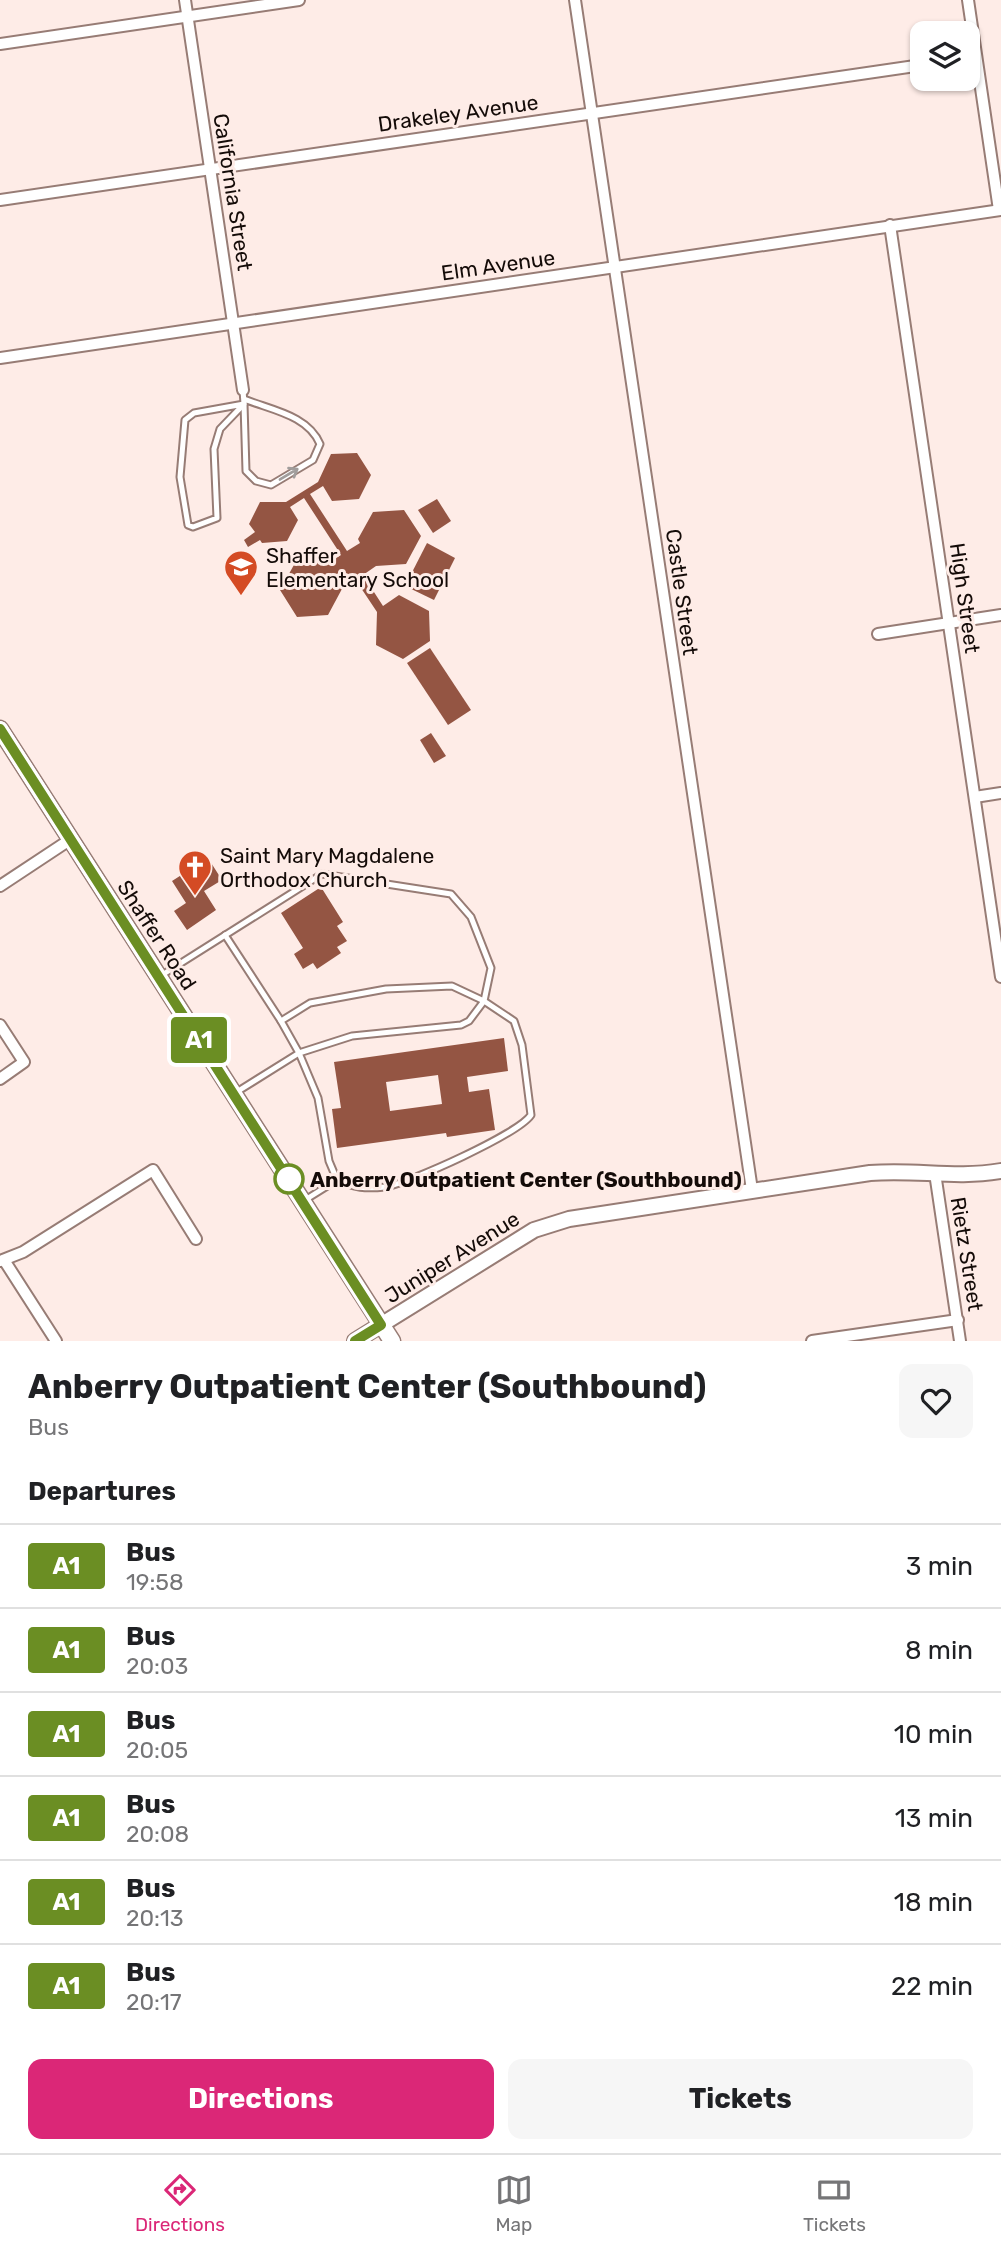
<!DOCTYPE html>
<html lang="en">
<head>
<meta charset="utf-8">
<style>
  :root { --surface:#fff; --page:#f6f6f6; --text:#202124; --muted:#757577; --line:#e0e0e0; --accent:#db2777 }
  body { margin:0; font-family:Rubik,sans-serif; background:var(--page); color:var(--text); height:100vh; display:flex; flex-direction:column; font-size:26px; white-space:nowrap }
  * { box-sizing:border-box; margin:0 }
  p { font-size:23px; color:var(--muted) }
  .icon { flex:none; width:38px; height:38px; fill:none; stroke:currentColor; stroke-width:2; stroke-linecap:round; stroke-linejoin:round }
  .map { position:relative; height:1341px; overflow:hidden }
  .details { display:flex; flex-direction:column; background:var(--surface); flex:1 }
  .details>* { flex:none }
  .badge { padding:0 14px; border-radius:5px; font-size:24px; line-height:46px }
  .buttons { position:absolute; left:910px; top:21px; display:grid; gap:14px }
  .buttons a { display:grid; place-items:center; width:70px; height:70px; border-radius:14px; background:var(--surface); box-shadow:0 2px 5px #0004; font-size:35px }
  .map>.badge { position:absolute; translate:-50% -50%; box-shadow:0 0 0 4px #fff }
  h2 { padding:0 28px; font-size:26px; line-height:63px }
  .round { display:grid; place-items:center; flex:none; width:74px; height:74px; border-radius:14px; background:var(--page) }
  .headline { display:flex; align-items:center; justify-content:space-between; height:119px; padding:0 28px }
  h1 { font-size:33px; font-weight:700; line-height:52px }
  .action { display:flex; gap:14px; margin-top:auto; padding:14px 28px }
  .action a { flex:1; height:80px; border-radius:14px; background:var(--accent); color:#fff; font-size:28px; font-weight:700; line-height:80px; text-align:center }
  .action a+a { background:var(--page); color:var(--text) }
  ul { padding:0; list-style:none }
  li { display:flex; align-items:center; gap:21px; height:84px; padding:0 28px; border-top:2px solid var(--line) }
  li div { flex:1 }
  li b { display:block; font-size:26px }
  li em { font-style:normal }
  li .badge { min-width:77px; font-weight:700; text-align:center }
  .menu { display:flex; justify-content:space-around; align-items:center; height:98px; border-top:2px solid var(--line); background:var(--surface); font-size:19px; color:var(--muted) }
  .menu a { display:grid; justify-items:center; gap:4px }
  .menu .on { color:var(--accent) }
  .map>svg:first-child { display:block }
  .building { fill:#945543; fill-rule:evenodd }
  .lines { fill:none; stroke-linecap:round; stroke-linejoin:round }
  .service-casing { stroke:#977c75; stroke-width:9 }
  .minor-casing { stroke:#977c75; stroke-width:14 }
  .tertiary-casing { stroke:#977c75; stroke-width:18 }
  .secondary-casing { stroke:#977c75; stroke-width:19 }
  .service { stroke:#fff; stroke-width:5 }
  .minor { stroke:#fff; stroke-width:10 }
  .tertiary { stroke:#fff; stroke-width:14 }
  .secondary { stroke:#fff; stroke-width:16 }
  .oneway { stroke:#a19d9c }
  .line-casing { stroke:#fff; stroke-width:16 }
  .line { stroke:#6b8e23; stroke-width:10 }
  .stop-dot { fill:#fff; stroke:#6b8e23; stroke-width:3.5 }
  .labels { text-anchor:middle; dominant-baseline:central; stroke-width:6; stroke-linejoin:round; paint-order:stroke }
  .street-label { font-size:21px; fill:#140b08; stroke:#feece7 }
  .poi-label { font-size:21px; fill:#140b08; stroke:#feece7; text-anchor:start }
  .stop-label { font-size:21px; font-weight:bold; fill:#140b08; stroke:#feece7; text-anchor:start }
</style>
</head>
<body>
<div class="map">
<svg width="1001" height="1341" viewBox="0 0 1001 1341">
  <rect width="100%" height="100%" fill="#feece7"/>
  <g class="building">
    <path d="M 357,453 L 371,475 L 359,499 L 332,501 L 323,486 L 310,494 L 347,551 L 360,543 L 358,539 L 373,512 L 404,510 L 421,536 L 406,564 L 376,566 L 363,575 L 383,606 L 399,595 L 429,611 L 430,641 L 403,659 L 376,645 L 377,612 L 355,579 L 343,587 L 328,615 L 297,617 L 280,590 L 295,563 L 326,561 L 327,564 L 341,555 L 304,498 L 290,507 L 298,520 L 287,541 L 262,543 L 260,540 L 248,547 L 244,540 L 255,532 L 249,524 L 260,502 L 286,502 L 318,482 L 331,454 Z"/>
    <path d="M 437,499 L 451,521 L 433,533 L 418,510 Z"/>
    <path d="M 427,543 L 455,558 L 434,600 L 405,586 Z"/>
    <path d="M 430,648 L 471,710 L 448,725 L 407,663 Z"/>
    <path d="M 431,733 L 446,756 L 434,763 L 420,740 Z"/>
    <path d="M 208,858 L 222,880 L 204,891 L 216,910 L 187,930 L 174,911 L 186,903 L 172,881 Z"/>
    <path d="M 321,887 L 343,922 L 337,926 L 347,941 L 337,947 L 341,953 L 317,969 L 313,963 L 303,969 L 294,954 L 303,948 L 281,913 Z"/>
    <path d="M 504,1038 L 508,1071 L 467,1077 L 469,1092 L 489,1089 L 495,1130 L 447,1137 L 446,1133 L 337,1148 L 332,1109 L 341,1108 L 334,1062 ZM 438,1075 L 442,1104 L 390,1111 L 386,1082 Z"/>
  </g>
  <g class="lines">
    <g class="service-casing">
      <g id="service">
        <path d="M 243,390 L 244,404 L 246,471 L 256,481 L 271,485 L 313,460 L 320,444 C 308,415 271,410 244,399"/>
        <path d="M 244,404 L 220,429 L 214,449 L 217,518 L 193,527 L 188,525 L 180,477 L 185,420 L 194,413 Z"/>
        <path d="M 225,935 L 281,1021 L 310,1003 L 386,989 L 452,986 L 484,1001 L 469,1021 L 461,1025 L 352,1036 L 299,1053 L 318,1098 L 329,1161 L 337,1180"/>
        <path d="M 162,975 L 322,874 L 451,894 L 471,917 L 491,968 L 484,1001 L 514,1021 L 522,1045 L 531,1115 C 518,1134 410,1183 385,1187 C 366,1189 354,1188 337,1180 L 305,1200"/>
        <path d="M 235,1093 L 299,1053 L 281,1021"/>
      </g>
    </g>
    <g class="minor-casing">
      <g id="minor">
        <path d="M 185,0 L 243,390"/>
        <path d="M 575,0 L 752,1190"/>
        <path d="M 968,0 L 999,210"/>
        <path d="M 0,44 L 299,0"/>
        <path d="M 0,200 L 922,65"/>
        <path d="M 890,225 L 1001,977"/>
        <path d="M 0,358 L 1001,210"/>
        <path d="M 878,634 L 1001,615"/>
        <path d="M 975,797 L 1001,793"/>
        <path d="M 0,886 L 71,839"/>
        <path d="M 0,1025 L 24,1062 L 0,1079"/>
        <path d="M 935,1173 L 960,1341"/>
        <path d="M 4,1260 L 56,1341"/>
        <path d="M 0,1261 L 23,1252 L 153,1170 L 196,1239"/>
        <path d="M 812,1341 L 958,1320"/>
      </g>
    </g>
    <g class="tertiary-casing">
      <path id="tertiary" d="M 355,1341 L 534,1230 L 569,1219 L 870,1173 C 917,1169 954,1179 1001,1171"/>
    </g>
    <g class="secondary-casing">
      <path id="secondary" d="M 0,729 L 392,1341"/>
    </g>
    <use href="#service" class="service"/>
    <use href="#minor" class="minor"/>
    <use href="#tertiary" class="tertiary"/>
    <use href="#secondary" class="secondary"/>
  </g>
  <defs><path id="oneway-shaft" d="M-6 0H5M1.5-3L5.5 0L1.5 3" fill="none" stroke-width="1.6" stroke-linecap="round" stroke-linejoin="round" transform="scale(1.75)"/></defs>
  <use class="oneway" href="#oneway-shaft" transform="translate(289 474) rotate(-31)"/>
  <g class="lines">
    <g class="line-casing">
      <path id="line" d="M 0,729 L 381,1325 L 355,1341"/>
    </g>
    <use href="#line" class="line"/>
  </g>
  <defs>
    <g id="school-pin" transform="scale(1.75)"><path d="M0 17L-7.5 6A9.5 9.5 0 1 1 7.5 6Z" fill="#d44b24" stroke="#feece7"/><path d="M0-5L7-2L0 1L-7-2ZM-4 1L0 2.5L4 1V4Q0 6-4 4Z" fill="#fff"/></g>
    <g id="church-pin" transform="scale(1.75)"><path d="M0 17L-7.5 6A9.5 9.5 0 1 1 7.5 6Z" fill="#d44b24" stroke="#feece7"/><path d="M-1.2-6h2.4v3.5h3.3v2.4h-3.3V6h-2.4V-.1h-3.3v-2.4h3.3Z" fill="#fff"/></g>
  </defs>
  <g fill-rule="evenodd">
    <use href="#school-pin" x="241" y="567"/>
    <use href="#church-pin" x="195" y="867"/>
  </g>
  <circle class="stop-dot" cx="289" cy="1179" r="14"/>
  <g class="labels">
    <g class="street-label">
      <text transform="translate(458 113) rotate(-8)">Drakeley Avenue</text>
      <text transform="translate(233 192) rotate(81)">California Street</text>
      <text transform="translate(498 265) rotate(-8)">Elm Avenue</text>
      <text transform="translate(682 592) rotate(82)">Castle Street</text>
      <text transform="translate(965 598) rotate(82)">High Street</text>
      <text transform="translate(157 935) rotate(57)">Shaffer Road</text>
      <text transform="translate(967 1254) rotate(81)">Rietz Street</text>
      <text transform="translate(452 1257) rotate(-32)">Juniper Avenue</text>
    </g>
    <g class="poi-label">
      <text x="266" y="555">Shaffer<tspan x="266" dy="24">Elementary School</tspan></text>
      <text x="220" y="855">Saint Mary Magdalene<tspan x="220" dy="24">Orthodox Church</tspan></text>
    </g>
    <g class="stop-label">
      <text x="310" y="1179">Anberry Outpatient Center (Southbound)</text>
    </g>
  </g>
</svg>
<div class="buttons">
<a><svg class="icon" aria-label="layers" viewBox="0 0 24 24"><path d="M12 4l9 5-9 5-9-5zM3 14l9 5 9-5"/></svg></a>
</div>
<b class="badge" style="left:199px;top:1040px;background:#6b8e23;color:#fff">A1</b>
</div>
<section class="details">
<div class="headline"><div><h1>Anberry Outpatient Center (Southbound)</h1><p>Bus</p></div><a class="round"><svg class="icon" aria-label="heart" viewBox="0 0 24 24"><path d="M12 20l-8-8c-3-5 5-10 8-4 3-6 11-1 8 4z"/></svg></a></div>
<h2>Departures</h2>
<ul>
<li><span class="badge" style="background:#6b8e23;color:#fff">A1</span><div><b>Bus</b><p>19:58</p></div><em>3 min</em></li>
<li><span class="badge" style="background:#6b8e23;color:#fff">A1</span><div><b>Bus</b><p>20:03</p></div><em>8 min</em></li>
<li><span class="badge" style="background:#6b8e23;color:#fff">A1</span><div><b>Bus</b><p>20:05</p></div><em>10 min</em></li>
<li><span class="badge" style="background:#6b8e23;color:#fff">A1</span><div><b>Bus</b><p>20:08</p></div><em>13 min</em></li>
<li><span class="badge" style="background:#6b8e23;color:#fff">A1</span><div><b>Bus</b><p>20:13</p></div><em>18 min</em></li>
<li><span class="badge" style="background:#6b8e23;color:#fff">A1</span><div><b>Bus</b><p>20:17</p></div><em>22 min</em></li>
</ul>
<div class="action"><a>Directions</a><a>Tickets</a></div>
</section>
<nav class="menu">
<a class="on"><svg class="icon" aria-label="directions" viewBox="0 0 24 24"><path d="M12 3l9 9-9 9-9-9zM9 14v-3h6M13 9l2 2-2 2"/></svg>Directions</a>
<a><svg class="icon" aria-label="map" viewBox="0 0 24 24"><path d="M3 6l6-2 6 2 6-2v14l-6 2-6-2-6 2zM9 4v14M15 6v14"/></svg>Map</a>
<a><svg class="icon" aria-label="tickets" viewBox="0 0 24 24"><path d="M3 7h18v10H3zM15 7v10"/></svg>Tickets</a>
</nav>
</body>
</html>
